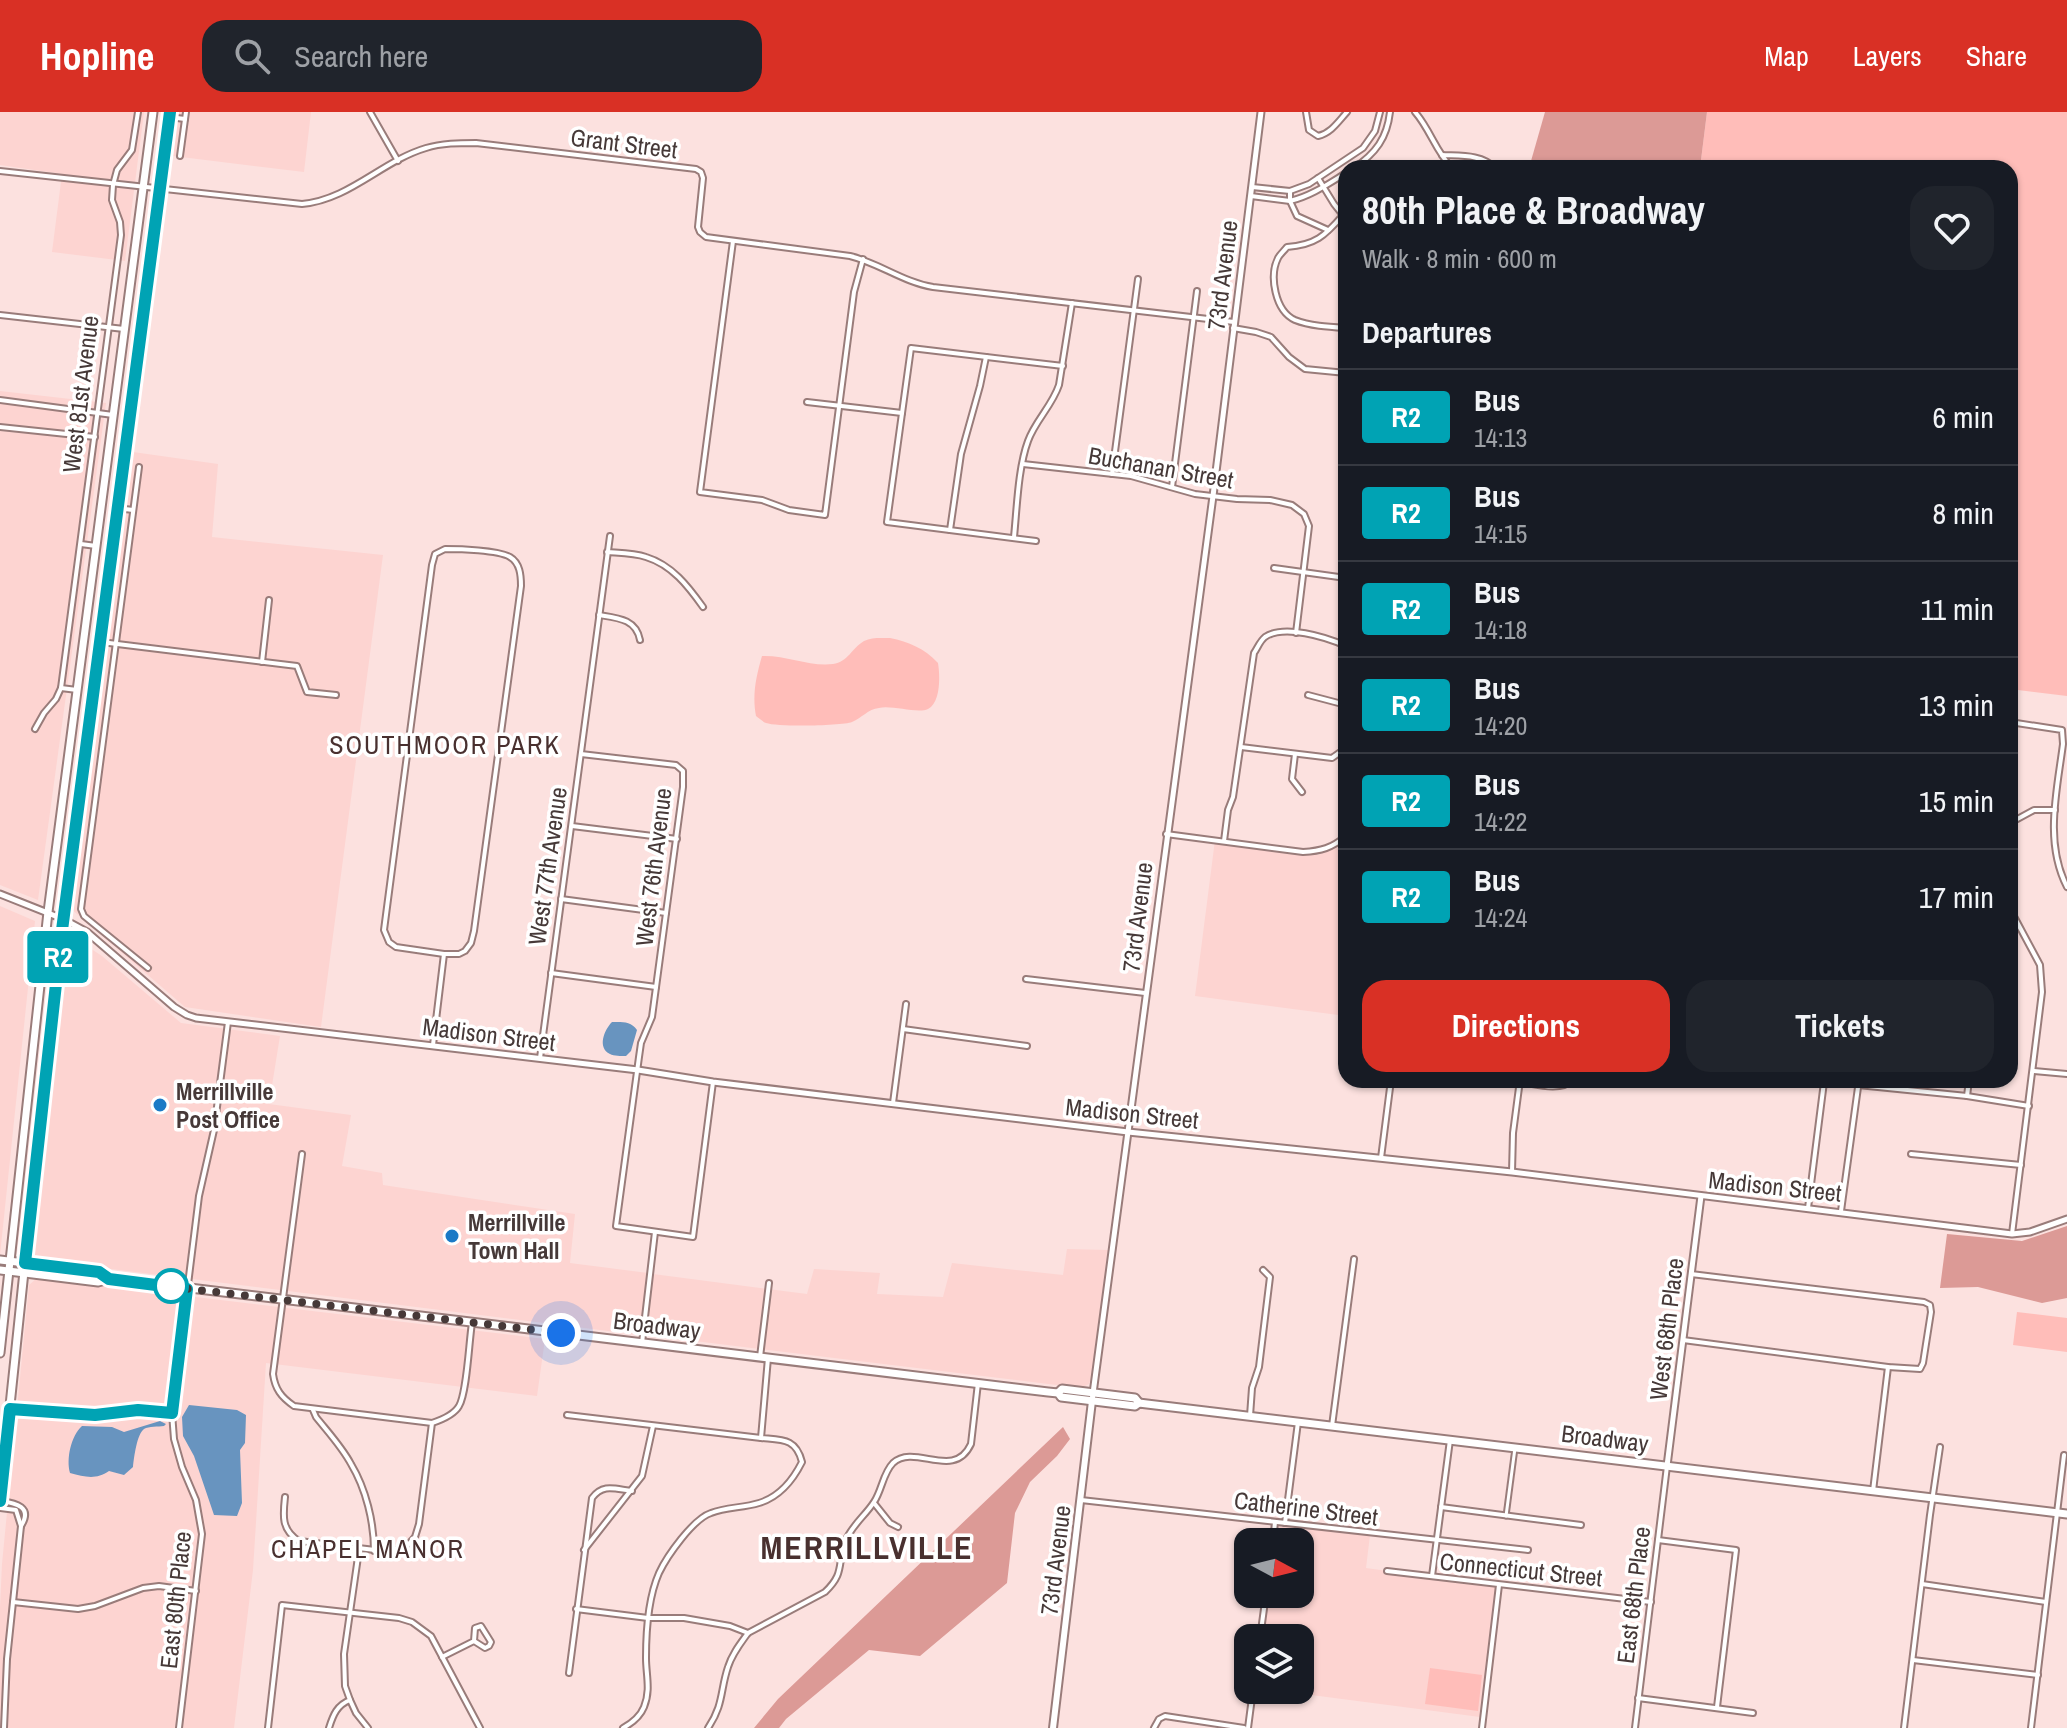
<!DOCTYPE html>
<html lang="en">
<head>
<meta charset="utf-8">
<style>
  :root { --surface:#171b24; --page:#20242c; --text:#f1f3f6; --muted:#9ea1a6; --line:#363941; --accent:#d93025 }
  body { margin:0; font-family:"Archivo Narrow",sans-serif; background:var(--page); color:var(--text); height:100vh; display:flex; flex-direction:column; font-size:30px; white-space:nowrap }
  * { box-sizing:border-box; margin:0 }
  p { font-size:26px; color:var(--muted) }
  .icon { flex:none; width:44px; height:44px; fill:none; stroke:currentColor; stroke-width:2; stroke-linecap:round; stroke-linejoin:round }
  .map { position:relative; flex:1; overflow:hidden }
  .side { position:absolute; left:1338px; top:48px; width:680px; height:928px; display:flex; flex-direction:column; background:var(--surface); border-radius:24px; box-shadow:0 2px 6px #0004 }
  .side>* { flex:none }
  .badge { padding:0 16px; border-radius:6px; font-size:28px; line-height:52px }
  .needle { width:52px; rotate:97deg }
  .controls { position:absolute; left:1234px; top:1416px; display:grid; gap:16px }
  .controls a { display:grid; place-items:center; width:80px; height:80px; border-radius:16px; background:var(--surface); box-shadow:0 2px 6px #0004; font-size:40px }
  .you { position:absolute; width:40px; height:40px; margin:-20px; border:6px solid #fff; border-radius:50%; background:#1a73e8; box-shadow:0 0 0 12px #1a73e833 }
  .map>.badge { position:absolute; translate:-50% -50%; box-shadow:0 0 0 4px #fff }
  h2 { padding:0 24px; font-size:30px; line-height:72px }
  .round { display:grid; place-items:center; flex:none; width:84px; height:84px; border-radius:24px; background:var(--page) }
  .headline { display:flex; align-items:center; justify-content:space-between; height:136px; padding:0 24px }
  h1 { font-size:38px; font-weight:800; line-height:60px }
  .primary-button { display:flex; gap:16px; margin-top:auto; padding:16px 24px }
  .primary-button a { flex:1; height:92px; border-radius:24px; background:var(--accent); color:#fff; font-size:32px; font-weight:800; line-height:92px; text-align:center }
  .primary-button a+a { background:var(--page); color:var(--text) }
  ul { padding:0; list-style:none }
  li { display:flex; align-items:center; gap:24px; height:96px; padding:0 24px; border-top:2px solid var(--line) }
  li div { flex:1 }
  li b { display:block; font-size:30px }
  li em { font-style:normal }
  li .badge { min-width:88px; font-weight:700; text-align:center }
  header { display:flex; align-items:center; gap:48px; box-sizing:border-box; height:112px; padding:0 40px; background:var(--accent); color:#fff }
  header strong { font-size:38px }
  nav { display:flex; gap:44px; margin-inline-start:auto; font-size:28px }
  .search { width:560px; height:72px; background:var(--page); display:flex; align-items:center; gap:20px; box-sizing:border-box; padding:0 28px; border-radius:24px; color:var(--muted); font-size:30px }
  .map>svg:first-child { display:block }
  .built { fill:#fdd4d1 }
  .green { fill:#ffbdb9 }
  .forest { fill:#dc9a96 }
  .water { fill:#6894bf }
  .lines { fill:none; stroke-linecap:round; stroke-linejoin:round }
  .pedestrian-casing { stroke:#997c7a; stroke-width:7 }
  .minor-casing { stroke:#997c7a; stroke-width:8 }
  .tertiary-casing { stroke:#997c7a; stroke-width:9 }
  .secondary-casing { stroke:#997c7a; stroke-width:10 }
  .primary-casing { stroke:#997c7a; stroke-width:11 }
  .pedestrian { stroke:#fff; stroke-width:3 }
  .minor { stroke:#fff; stroke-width:4 }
  .tertiary { stroke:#fff; stroke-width:5 }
  .secondary { stroke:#fff; stroke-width:6 }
  .primary { stroke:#fff; stroke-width:7 }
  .line-casing { stroke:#fff; stroke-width:18 }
  .line { stroke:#00a3b4; stroke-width:12 }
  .walk { stroke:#463938; stroke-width:8; stroke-dasharray:0 14.4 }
  .poi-dot { fill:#1b7ac6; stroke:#fff; stroke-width:3 }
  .stop-dot { fill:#fff; stroke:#00a3b4; stroke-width:4 }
  .labels { text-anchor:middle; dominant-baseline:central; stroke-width:7; stroke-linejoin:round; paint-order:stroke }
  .street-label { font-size:24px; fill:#463938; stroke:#fff }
  .poi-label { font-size:24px; font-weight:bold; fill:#463938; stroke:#fff; text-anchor:start }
  .neighbourhood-label { font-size:26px; letter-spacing:2px; fill:#49302f; stroke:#fff }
  .district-label { font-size:32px; font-weight:bold; letter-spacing:2px; fill:#49302f; stroke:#fff }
</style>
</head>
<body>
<header>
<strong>Hopline</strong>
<div class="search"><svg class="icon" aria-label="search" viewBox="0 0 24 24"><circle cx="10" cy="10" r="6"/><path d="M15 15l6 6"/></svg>Search here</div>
<nav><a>Map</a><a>Layers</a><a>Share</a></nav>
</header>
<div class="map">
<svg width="2067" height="1616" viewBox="0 0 2067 1616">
  <rect width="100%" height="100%" fill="#fce1df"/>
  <g class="built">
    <path d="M 0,0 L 144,0 L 125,149 L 52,140 L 62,62 L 0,53 Z"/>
    <path d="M 178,0 L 311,0 L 304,60 L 173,44 Z"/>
    <path d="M 0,279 L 106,291 L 38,788 L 0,773 Z"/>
    <path d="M 133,340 L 218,352 L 212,425 L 383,443 L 321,915 L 185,895 L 70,796 Z"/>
    <path d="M 1215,728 L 1318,743 L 1346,732 L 1346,904 L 1195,884 Z"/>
    <path d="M 0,794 L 35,809 L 0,1143 Z"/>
    <path d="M 70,823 L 102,844 L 181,911 L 280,924 L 269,992 L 351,1003 L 342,1054 L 382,1061 L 383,1073 L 575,1102 L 570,1151 L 648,1161 L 640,1223 L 39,1148 L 33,1140 Z"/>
    <path d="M 1067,1137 L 1108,1138 L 1091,1267 L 1089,1272 L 1081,1276 L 646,1223 L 653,1162 L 807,1182 L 814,1157 L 880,1161 L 877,1182 L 943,1185 L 952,1151 L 1063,1163 Z"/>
    <path d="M 37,1166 L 545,1227 L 537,1284 L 266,1251 L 253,1458 L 234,1616 L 0,1616 L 0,1496 L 2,1452 L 29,1173 Z"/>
    <path d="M 1278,1412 L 1370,1423 L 1366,1456 L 1496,1474 L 1480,1605 L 1273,1578 L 1300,1578 L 1300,1526 L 1263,1526 L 1269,1482 L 1300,1482 L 1300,1430 L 1275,1430 Z"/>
  </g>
  <g class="green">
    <path d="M 1707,0 L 2067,0 L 2067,584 L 2010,577 L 2010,56 L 1700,56 Z"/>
    <path d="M 890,526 C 909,530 924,536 938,551 C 940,563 941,590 928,597 C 918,602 892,593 879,596 C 868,597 862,606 852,610 C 842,614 777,615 766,611 C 763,610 759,606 756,604 C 752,583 756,565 762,544 C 786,543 810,555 833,552 C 848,550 852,536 864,529 C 872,525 881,526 890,526 Z"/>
    <path d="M 2017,1200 L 2067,1206 L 2067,1240 L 2013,1233 Z"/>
    <path d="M 1430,1556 L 1482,1563 L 1478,1599 L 1425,1592 Z"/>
  </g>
  <g class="forest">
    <path d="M 1545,0 L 1707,0 L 1700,56 L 1529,56 Z"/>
    <path d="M 2067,1114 L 2067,1186 L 2042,1191 L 1978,1175 L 1940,1176 L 1947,1122 L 2022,1129 Z"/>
    <path d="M 1063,1315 L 1070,1327 L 1057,1344 L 1030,1370 L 1015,1401 L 1007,1471 L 920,1544 L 869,1538 L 786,1607 L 779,1616 L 754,1616 L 778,1587 Z"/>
  </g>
  <g class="water">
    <path d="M 612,910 C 622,910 631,909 637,918 L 631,939 L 626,944 C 621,944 614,944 610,942 C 597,936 604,918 612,910 Z"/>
    <path d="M 189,1293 L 237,1298 L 246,1303 L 245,1331 L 240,1338 L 242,1391 L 237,1404 L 214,1403 L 194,1344 L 183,1324 L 182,1305 Z"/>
    <path d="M 160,1309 L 166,1312 L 164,1314 C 158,1315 149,1314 144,1317 C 137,1322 134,1345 133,1355 L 124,1363 L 109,1359 C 96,1368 85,1365 70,1361 C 66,1347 71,1324 82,1314 L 112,1315 L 124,1320 Z"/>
  </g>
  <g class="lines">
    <g class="pedestrian-casing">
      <path id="pedestrian" d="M 1506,1404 L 1515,1336"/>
    </g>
    <g class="minor-casing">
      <g id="minor">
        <path d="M 370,0 L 398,49"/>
        <path d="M 1306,0 L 1309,18 L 1318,24 C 1331,21 1338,10 1347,0"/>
        <path d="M 1415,0 C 1430,17 1436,40 1452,56"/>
        <path d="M 169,5 L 185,7"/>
        <path d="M 1442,43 C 1460,44 1482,42 1495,56"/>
        <path d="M 180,44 L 186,0"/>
        <path d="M 1354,56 C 1376,41 1387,26 1390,0"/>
        <path d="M 0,59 L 302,92 C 349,88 382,49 426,36 C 442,31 459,31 476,31 L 696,57 L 701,60 L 703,66 L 698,115 L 700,120 L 706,125 L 850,144 C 879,151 903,170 933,175 L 1234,210"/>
        <path d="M 1318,66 L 1334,92 L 1346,107"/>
        <path d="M 1252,75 L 1290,79 L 1309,72 L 1363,36 L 1375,19 L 1380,0"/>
        <path d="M 1290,79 L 1290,89 L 1297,104 L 1328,118"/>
        <path d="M 1251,84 L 1290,89 C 1311,84 1328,72 1346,61"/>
        <path d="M 1346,104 L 1343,103 C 1325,124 1315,133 1287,135 C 1284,139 1280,142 1278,146 C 1269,164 1275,199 1295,208 C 1310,214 1329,215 1346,216"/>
        <path d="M 733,129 L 700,380 L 762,388 L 789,398 L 825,403 L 854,180 L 863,147"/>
        <path d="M 0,203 L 124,217"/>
        <path d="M 1233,216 L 1256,220 L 1271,225 L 1289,245 L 1305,257 L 1346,261"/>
        <path d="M 0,288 L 113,303"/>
        <path d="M 807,290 L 902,301"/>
        <path d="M 0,315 L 95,325"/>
        <path d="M 1023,352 L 1131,364 L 1195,382 L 1237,387 L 1270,388 L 1292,393 L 1304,402 L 1309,414 L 1296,521"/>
        <path d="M 139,355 L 81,797 L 84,804 L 148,856"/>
        <path d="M 1112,362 L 1138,167"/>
        <path d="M 1172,375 L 1197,179"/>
        <path d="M 117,396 L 133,398"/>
        <path d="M 950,418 L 961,342 L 980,274 L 986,245"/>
        <path d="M 1014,425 C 1017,396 1018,356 1028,329 C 1035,309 1052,294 1059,273 L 1072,191"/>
        <path d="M 1036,429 L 887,410 L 911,236 L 1063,254"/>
        <path d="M 81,432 L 96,434"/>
        <path d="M 445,437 C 459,437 498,438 510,445 C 520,451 521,463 521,474 L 474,819 L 471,831 L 465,839 L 459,842 L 444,842 L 396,835 L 389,830 L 384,818 L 432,453 L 435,442 Z"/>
        <path d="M 607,440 C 620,441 634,441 646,445 C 672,453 688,474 703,495"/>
        <path d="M 1274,456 L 1346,466"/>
        <path d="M 599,503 C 618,506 636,507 640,528"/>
        <path d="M 101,530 L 297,554 L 307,580 L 336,583"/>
        <path d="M 262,550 L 269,488"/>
        <path d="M 61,576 L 77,578"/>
        <path d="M 1308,583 L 1346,593"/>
        <path d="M 2010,610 L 2062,618 L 2063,632 C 2057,679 2044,730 2067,775"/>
        <path d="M 35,617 L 44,601 L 56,587 L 61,576 L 121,123 L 120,110 L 112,88 L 113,73 L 117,58 L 132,38 L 138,0"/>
        <path d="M 1241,635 L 1332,646 L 1346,636"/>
        <path d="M 581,642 L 676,653 L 683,659 L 683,675 L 652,905 L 641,931 L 639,945 L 616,1114 L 693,1125 L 713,970"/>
        <path d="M 1295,642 L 1292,667 L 1302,680"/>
        <path d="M 2010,696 L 2013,709"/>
        <path d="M 2010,711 L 2034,698 L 2055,698"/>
        <path d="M 572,714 L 677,727"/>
        <path d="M 1166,722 L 1303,740 C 1321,739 1332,736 1346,724"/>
        <path d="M 1224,729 L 1228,698 L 1233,685 L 1254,541 C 1258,535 1260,529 1265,525 C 1284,512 1326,525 1346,534"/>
        <path d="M 561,787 L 666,801"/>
        <path d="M 2010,797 L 2040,853 L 2042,880 L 2012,1122"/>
        <path d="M 551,861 L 656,875"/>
        <path d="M 1026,867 L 1145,881"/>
        <path d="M 903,917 L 1027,934"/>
        <path d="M 433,933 L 444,842"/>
        <path d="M 540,946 L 610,424"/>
        <path d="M 2034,959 L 2067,962"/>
        <path d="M 1519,970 C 1535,972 1560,980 1573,968"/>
        <path d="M 1858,973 L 1967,984 L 2029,994"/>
        <path d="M 1967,984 L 1969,968"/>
        <path d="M 893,991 L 906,892"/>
        <path d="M 302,1042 L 273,1262 C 275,1277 281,1285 294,1294 L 432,1311"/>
        <path d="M 1911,1042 L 2021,1053"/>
        <path d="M 1381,1046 L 1391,968"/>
        <path d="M 1512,1060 L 1513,1021 L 1520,968"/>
        <path d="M 1808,1096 L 1824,970"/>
        <path d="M 1841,1099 L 1859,968"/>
        <path d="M 1683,1228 L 1888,1255 L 1920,1257 L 1923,1251 L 1931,1200 L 1930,1193 L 1924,1190 L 1691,1162"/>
        <path d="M 642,1231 L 655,1120"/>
        <path d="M 760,1245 L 769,1171"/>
        <path d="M 11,1297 L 95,1303 L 138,1298 L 172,1301"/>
        <path d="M 313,1298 L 316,1305 C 328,1320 342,1335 351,1352 C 366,1377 374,1410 374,1439"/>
        <path d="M 567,1303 L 761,1326"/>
        <path d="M 1250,1304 L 1252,1276 L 1259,1255 L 1270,1165 L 1263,1158"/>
        <path d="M 1332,1314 L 1354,1147"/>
        <path d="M 1873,1379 L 1888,1255"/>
        <path d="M 285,1385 C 283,1403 281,1418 299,1429 L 392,1440 L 407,1434 L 415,1425 L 419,1412 L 432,1311 C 441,1308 454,1303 459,1294 C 467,1281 469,1229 472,1211"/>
        <path d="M 1081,1388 L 1528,1438"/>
        <path d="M 1,1389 C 16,1391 33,1395 21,1414 L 7,1547 L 4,1616"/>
        <path d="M 874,1391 L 890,1411 L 898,1415"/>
        <path d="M 1441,1395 L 1581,1413"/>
        <path d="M 0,1396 L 16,1398 L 21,1414"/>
        <path d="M 1285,1411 L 1298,1310"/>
        <path d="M 1658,1428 L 1736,1438 L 1717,1595"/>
        <path d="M 1273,1430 L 1275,1410"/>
        <path d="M 584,1438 L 642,1364 L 653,1314"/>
        <path d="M 1387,1459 L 1651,1490"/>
        <path d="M 1432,1464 L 1450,1328"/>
        <path d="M 1922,1472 L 2046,1490"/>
        <path d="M 13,1490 L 78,1497 L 95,1494 L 143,1476 L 159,1474 L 196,1479"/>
        <path d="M 576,1497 L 648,1506 L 684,1506 L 730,1514 L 748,1521"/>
        <path d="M 1260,1526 L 1266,1482"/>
        <path d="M 442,1545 L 474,1529 L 485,1536 L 489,1534 L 491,1530 L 481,1514 L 475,1516 L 474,1529"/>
        <path d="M 1913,1548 L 2038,1563"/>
        <path d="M 569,1561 L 592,1386 C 603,1371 615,1377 632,1379"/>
        <path d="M 1638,1586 L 1753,1601"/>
        <path d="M 350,1588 L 356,1601 L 368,1616"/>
        <path d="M 179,1616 L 202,1422 L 196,1388 L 182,1355 L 174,1327 L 172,1301 L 199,1084 L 214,1018 L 228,910"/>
        <path d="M 268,1616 L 282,1493 L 399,1506 L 412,1510 L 431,1524 L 480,1616"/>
        <path d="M 329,1616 C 333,1603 337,1593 350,1588 L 345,1574 L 344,1542 L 359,1438"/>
        <path d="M 623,1616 C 632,1611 640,1605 644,1595 C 651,1578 646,1563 646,1546 C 646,1519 648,1486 659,1461 C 667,1444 693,1407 711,1401 C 726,1395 743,1396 759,1391 C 779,1385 793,1368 802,1350 C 796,1326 782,1328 761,1326 L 768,1246"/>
        <path d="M 708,1616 C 724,1592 720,1579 728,1555 C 732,1542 740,1532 748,1521 L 825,1480 C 845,1461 837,1453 845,1430 C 851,1414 865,1404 874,1390 C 882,1378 883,1361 893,1351 C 915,1331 954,1369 971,1332 L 978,1271"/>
        <path d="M 1154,1616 L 1159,1607 L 1165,1604 L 1244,1616"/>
        <path d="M 1248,1616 L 1253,1578"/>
        <path d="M 1482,1616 L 1499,1473"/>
        <path d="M 1635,1616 L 1667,1354"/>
        <path d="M 1904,1616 L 1930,1403 L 1940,1335"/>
        <path d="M 2031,1616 L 2064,1343"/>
      </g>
    </g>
    <g class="tertiary-casing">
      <g id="tertiary">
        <path d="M 0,782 L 63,807 L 87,820 L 174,895 L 187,903 L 196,906 L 638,958 L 713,970 L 1128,1020 L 1512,1060 L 2012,1122 L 2030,1120 L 2067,1107"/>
        <path d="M 1092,1289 L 1213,384 L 1261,0"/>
        <path d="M 1667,1354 L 1701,1084"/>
      </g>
    </g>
    <g class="secondary-casing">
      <path id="secondary" d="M 1053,1616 L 1092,1289"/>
    </g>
    <g class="primary-casing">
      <g id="primary">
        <path d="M 0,1148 L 99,1160 L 109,1167"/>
        <path d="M 0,1158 L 98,1170 L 109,1167 L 132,1169 L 1048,1280 L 1058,1281 L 1061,1285 L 1135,1294 L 1139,1291 L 1147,1292 L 2067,1402"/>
        <path d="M 0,1241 L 48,800 L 153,0"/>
        <path d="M 1058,1281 L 1062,1277 L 1135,1286 L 1139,1291"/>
        <path d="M 0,1389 L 43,978 L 63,807 L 170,0"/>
      </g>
    </g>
    <use href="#pedestrian" class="pedestrian"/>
    <use href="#minor" class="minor"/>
    <use href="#tertiary" class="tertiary"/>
    <use href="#secondary" class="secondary"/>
    <use href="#primary" class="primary"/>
  </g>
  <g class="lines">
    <g class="line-casing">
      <path id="line" d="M 0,1389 L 10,1297 L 95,1303 L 138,1298 L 172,1301 L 187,1177 L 109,1167 L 99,1160 L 25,1151 L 62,818 L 170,0"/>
    </g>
    <use href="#line" class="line"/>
    <path class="walk" d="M 171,1174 L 165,1174 L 561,1221"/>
  </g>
  <g class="poi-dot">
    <circle cx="160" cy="993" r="8"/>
    <circle cx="452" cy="1124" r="8"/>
  </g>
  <circle class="stop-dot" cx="171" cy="1174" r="16"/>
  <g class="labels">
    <g class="street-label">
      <text transform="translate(624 31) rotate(7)">Grant Street</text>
      <text transform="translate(1222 163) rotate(-83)">73rd Avenue</text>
      <text transform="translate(80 282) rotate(-83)">West 81st Avenue</text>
      <text transform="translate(1161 355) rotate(10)">Buchanan Street</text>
      <text transform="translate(547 754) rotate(-82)">West 77th Avenue</text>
      <text transform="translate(653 755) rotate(-83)">West 76th Avenue</text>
      <text transform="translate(1137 805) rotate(-83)">73rd Avenue</text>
      <text transform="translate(489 922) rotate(7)">Madison Street</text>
      <text transform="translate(1132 1001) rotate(6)">Madison Street</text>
      <text transform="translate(1775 1074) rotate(6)">Madison Street</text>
      <text transform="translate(657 1213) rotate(7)">Broadway</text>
      <text transform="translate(1666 1217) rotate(-83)">West 68th Place</text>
      <text transform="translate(1605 1326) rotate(7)">Broadway</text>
      <text transform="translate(1306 1396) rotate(7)">Catherine Street</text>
      <text transform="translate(1055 1448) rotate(-83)">73rd Avenue</text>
      <text transform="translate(1521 1457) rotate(6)">Connecticut Street</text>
      <text transform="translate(1633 1483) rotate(-83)">East 68th Place</text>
      <text transform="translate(175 1488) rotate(-84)">East 80th Place</text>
    </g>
    <g class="poi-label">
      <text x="176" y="979">Merrillville<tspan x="176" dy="28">Post Office</tspan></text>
      <text x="468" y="1110">Merrillville<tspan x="468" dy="28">Town Hall</tspan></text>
    </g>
    <g class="neighbourhood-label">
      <text x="445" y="632">SOUTHMOOR PARK</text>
      <text x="368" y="1436">CHAPEL MANOR</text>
    </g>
    <g class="district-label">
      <text x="867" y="1435">MERRILLVILLE</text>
    </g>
  </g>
</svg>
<div class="controls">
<a><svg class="needle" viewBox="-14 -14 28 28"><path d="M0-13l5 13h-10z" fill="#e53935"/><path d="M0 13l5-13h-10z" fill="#9ea1a6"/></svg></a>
<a><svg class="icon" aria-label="layers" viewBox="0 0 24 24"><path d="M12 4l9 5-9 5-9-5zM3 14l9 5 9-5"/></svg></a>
</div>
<div class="you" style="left:561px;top:1221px"></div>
<b class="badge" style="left:58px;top:845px;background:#00a3b4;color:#fff">R2</b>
<section class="side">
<div class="headline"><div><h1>80th Place &amp; Broadway</h1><p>Walk · 8 min · 600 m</p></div><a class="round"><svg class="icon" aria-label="heart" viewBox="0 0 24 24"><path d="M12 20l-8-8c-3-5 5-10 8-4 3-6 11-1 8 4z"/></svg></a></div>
<h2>Departures</h2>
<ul>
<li><span class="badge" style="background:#00a3b4;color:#fff">R2</span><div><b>Bus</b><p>14:13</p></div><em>6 min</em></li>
<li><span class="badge" style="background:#00a3b4;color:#fff">R2</span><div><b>Bus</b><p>14:15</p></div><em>8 min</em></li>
<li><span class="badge" style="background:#00a3b4;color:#fff">R2</span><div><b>Bus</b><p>14:18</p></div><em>11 min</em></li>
<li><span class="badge" style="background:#00a3b4;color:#fff">R2</span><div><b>Bus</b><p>14:20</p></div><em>13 min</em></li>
<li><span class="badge" style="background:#00a3b4;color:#fff">R2</span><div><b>Bus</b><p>14:22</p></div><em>15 min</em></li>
<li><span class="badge" style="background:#00a3b4;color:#fff">R2</span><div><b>Bus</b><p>14:24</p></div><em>17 min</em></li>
</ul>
<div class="primary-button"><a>Directions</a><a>Tickets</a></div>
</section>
</div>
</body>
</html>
